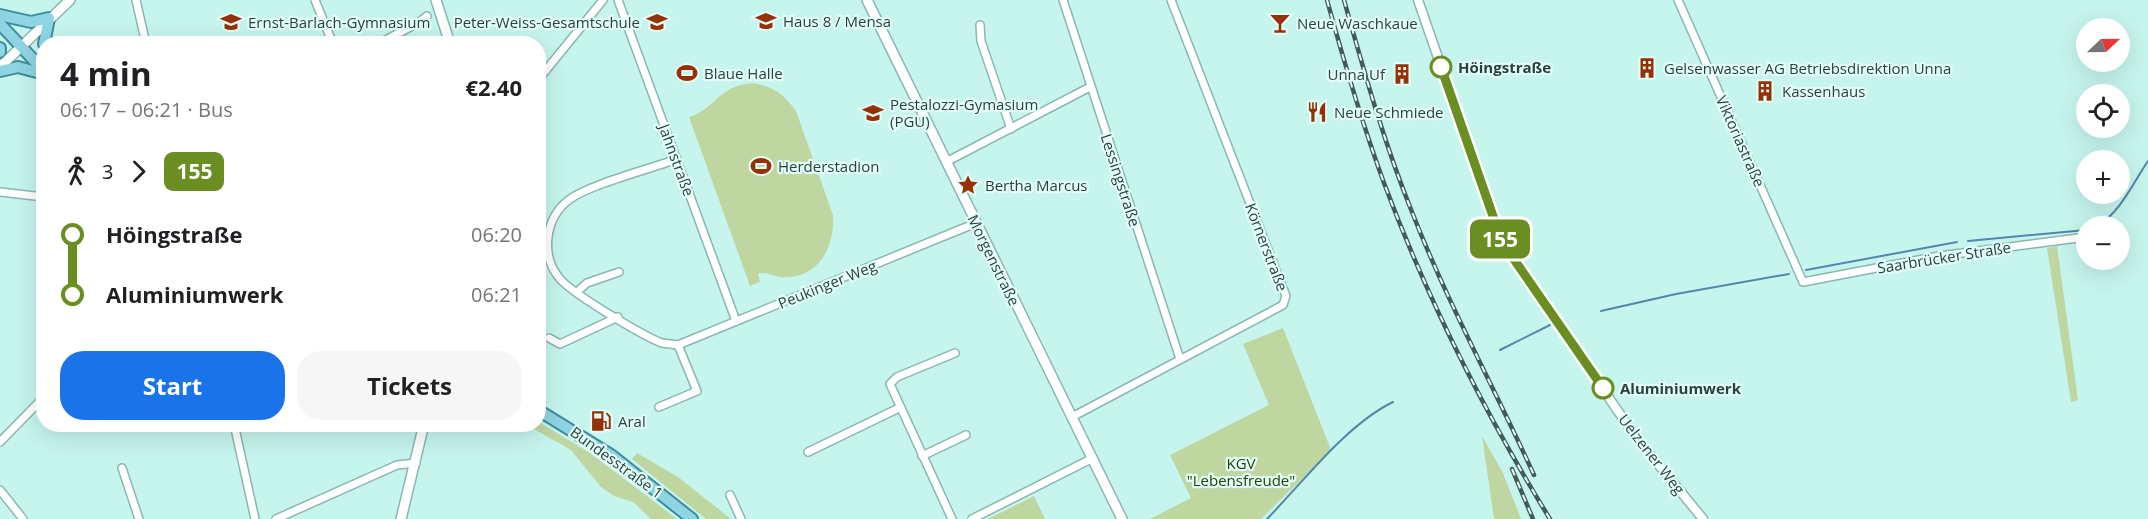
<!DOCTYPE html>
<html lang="en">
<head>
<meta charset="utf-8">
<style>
  :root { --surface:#fff; --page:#f6f6f6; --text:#202124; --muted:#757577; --accent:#1a73e8 }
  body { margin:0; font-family:"Open Sans",sans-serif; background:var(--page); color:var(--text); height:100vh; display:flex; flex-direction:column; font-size:22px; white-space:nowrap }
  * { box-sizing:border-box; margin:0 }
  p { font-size:20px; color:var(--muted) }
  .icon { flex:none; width:33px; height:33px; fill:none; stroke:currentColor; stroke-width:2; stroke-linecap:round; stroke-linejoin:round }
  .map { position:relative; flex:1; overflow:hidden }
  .sheet { position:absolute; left:36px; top:36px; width:510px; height:396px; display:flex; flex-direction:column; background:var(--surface); border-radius:24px; box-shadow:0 6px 24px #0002 }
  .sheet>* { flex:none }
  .badge { padding:0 12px; border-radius:9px; font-size:21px; line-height:39px }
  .needle { width:39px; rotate:68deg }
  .buttons { position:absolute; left:2076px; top:18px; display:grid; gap:12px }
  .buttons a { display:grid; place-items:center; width:54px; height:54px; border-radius:50%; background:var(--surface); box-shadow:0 6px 24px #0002; font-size:30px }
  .map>.badge { position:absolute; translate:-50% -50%; box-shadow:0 0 0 3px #fff }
  .legs { display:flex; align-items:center; gap:9px; height:66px; padding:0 24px; font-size:20px }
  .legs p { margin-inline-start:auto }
  .overview { display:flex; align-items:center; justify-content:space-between; height:102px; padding:0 24px }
  h1 { font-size:33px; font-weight:700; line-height:45px }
  .cta { display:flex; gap:12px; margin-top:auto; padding:12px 24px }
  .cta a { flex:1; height:69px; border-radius:24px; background:var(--accent); color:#fff; font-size:24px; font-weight:700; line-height:69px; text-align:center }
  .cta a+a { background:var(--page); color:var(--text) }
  ul { padding:0 24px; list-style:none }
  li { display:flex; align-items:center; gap:21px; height:60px; font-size:22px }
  li i { display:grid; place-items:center; width:9px; height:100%; margin:0 8px; background:currentColor }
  li i::after { content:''; width:15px; height:15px; margin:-8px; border:4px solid; border-radius:50%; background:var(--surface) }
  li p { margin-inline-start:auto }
  li:first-child i { background:linear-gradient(#0000 50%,currentColor 0) }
  li:last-child i { background:linear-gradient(currentColor 50%,#0000 0) }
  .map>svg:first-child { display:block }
  .green { fill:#bfd6a1 }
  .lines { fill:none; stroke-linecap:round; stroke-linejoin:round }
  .stream { stroke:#5286ac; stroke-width:2 }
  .minor-casing { stroke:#8ab7b0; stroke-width:10 }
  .tertiary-casing { stroke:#8ab7b0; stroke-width:11 }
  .secondary-casing { stroke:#8ab7b0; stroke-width:12 }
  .primary-casing { stroke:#3d8d9d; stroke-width:14 }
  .minor { stroke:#fff; stroke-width:7 }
  .tertiary { stroke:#fff; stroke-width:8 }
  .secondary { stroke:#fff; stroke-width:9 }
  .primary { stroke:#8fd4e3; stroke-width:10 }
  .rail-casing { stroke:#445a57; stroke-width:4.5 }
  .rail { stroke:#e2fef9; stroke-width:2; stroke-dasharray:7; stroke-linecap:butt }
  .line-1-casing { stroke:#fff; stroke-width:14 }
  .line-1 { stroke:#6b8e23; stroke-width:9 }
  .stop-1-dot { fill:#fff; stroke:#6b8e23; stroke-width:3 }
  .labels { text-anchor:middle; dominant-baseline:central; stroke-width:4.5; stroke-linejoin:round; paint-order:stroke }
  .poi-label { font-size:15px; fill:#2d3f3d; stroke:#e2fef9; text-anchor:start }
  .stop-label { font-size:15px; font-weight:bold; fill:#2d3f3d; stroke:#e2fef9; text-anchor:start }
  .street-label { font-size:15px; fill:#2d3f3d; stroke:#e2fef9 }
  .park-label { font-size:15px; fill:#2d3f07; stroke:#e2fef9 }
</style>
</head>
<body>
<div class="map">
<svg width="2148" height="519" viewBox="0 0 2148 519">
  <rect width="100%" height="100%" fill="#c6f5ee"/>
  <g class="green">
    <path d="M 753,83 C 773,86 785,95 796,111 L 833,215 C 835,248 818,280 780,277 C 772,276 765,271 758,274 L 760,282 L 750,286 L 689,117 C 718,108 716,86 753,83 Z"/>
    <path d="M 2057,246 L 2078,400 L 2071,402 L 2047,248 Z"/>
    <path d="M 1283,328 L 1331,450 L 1261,519 L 1150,519 L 1191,498 L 1170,455 L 1269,405 L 1243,344 Z"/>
    <path d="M 539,422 L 590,453 L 677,519 L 651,519 L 633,502 L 614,496 L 601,487 L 571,450 L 527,425 L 538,424 Z"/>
    <path d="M 1482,436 L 1503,473 L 1521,519 L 1494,519 Z"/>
    <path d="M 637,453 L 678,477 L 731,519 L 706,519 L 632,459 Z"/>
    <path d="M 1034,496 L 1045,519 L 988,519 Z"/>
  </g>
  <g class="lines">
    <g class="stream">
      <path d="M 2097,226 C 2120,213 2133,183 2148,161"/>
      <path d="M 1968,241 L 2086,230"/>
      <path d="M 1806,270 L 1957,242"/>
      <path d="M 1601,311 L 1676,294 L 1789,274"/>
      <path d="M 1500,350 L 1552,324"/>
      <path d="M 1267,519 C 1304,481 1346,425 1393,402"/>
    </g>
    <g class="minor-casing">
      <g id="minor">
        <path d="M 136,0 L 146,44"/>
        <path d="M 315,0 L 333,44"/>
        <path d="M 618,0 L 736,321"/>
        <path d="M 1063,0 L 1180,359"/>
        <path d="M 1678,0 L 1803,282 L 1939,256 L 2086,237"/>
        <path d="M 980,25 L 981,41 L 1011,129"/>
        <path d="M 378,44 L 418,23 L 427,16"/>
        <path d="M 538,80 L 603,0"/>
        <path d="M 677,159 C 650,169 591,184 570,199 C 544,218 540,257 561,280 C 575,295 643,336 662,343 L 678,345 L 976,223"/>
        <path d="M 946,162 L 1090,87"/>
        <path d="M 0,192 L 44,197"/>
        <path d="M 577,292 L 587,283 L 619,272"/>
        <path d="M 549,338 L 560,344 L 618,317"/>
        <path d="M 659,407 L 697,391 L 678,345"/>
        <path d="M 1072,417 L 1283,305 L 1286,296 L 1171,0"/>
        <path d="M 234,424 L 255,519"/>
        <path d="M 0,442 L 44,397"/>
        <path d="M 808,452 L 899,408"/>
        <path d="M 922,456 L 966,435"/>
        <path d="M 122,468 L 139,519"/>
        <path d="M 0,490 L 23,519"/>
        <path d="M 730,495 L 741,519"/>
        <path d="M 276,519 L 397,465 L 416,463"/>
        <path d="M 952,519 L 890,384 L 897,377 L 955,353"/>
        <path d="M 972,519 L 1093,458"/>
      </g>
    </g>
    <g class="tertiary-casing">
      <path id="tertiary" d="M 1418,0 L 1502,242 L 1635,436 L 1703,519"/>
    </g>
    <g class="secondary-casing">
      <g id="secondary">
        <path d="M 436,0 L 450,44"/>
        <path d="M 867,0 L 1122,519"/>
        <path d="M 0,67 L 70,0"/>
        <path d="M 401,519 L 424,424"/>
      </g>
    </g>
    <g class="primary-casing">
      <g id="primary">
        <path d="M 0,15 L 31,22 L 49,18 L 44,44"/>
        <path d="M 0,24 L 44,71"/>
        <path d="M 0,48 L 0,52"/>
        <path d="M 0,71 L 18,67 L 44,74"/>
        <path d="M 538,410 L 611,455 L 692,519"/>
      </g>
    </g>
    <use href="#minor" class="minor"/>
    <use href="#tertiary" class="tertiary"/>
    <use href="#secondary" class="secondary"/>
    <use href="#primary" class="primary"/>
    <g class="rail-casing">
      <g id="rail">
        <path d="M 1327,0 C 1344,62 1362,123 1384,183 C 1427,298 1486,415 1550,519"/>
        <path d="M 1344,0 C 1364,71 1384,143 1412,212 C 1447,302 1494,387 1534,475"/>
        <path d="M 1512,469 L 1533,519"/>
      </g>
    </g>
    <use href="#rail" class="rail"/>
  </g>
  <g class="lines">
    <g class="line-1-casing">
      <path id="line-1" d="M 1441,67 L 1502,242 L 1603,388"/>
    </g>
    <use href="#line-1" class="line-1"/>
  </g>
  <defs>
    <g id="school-bare" transform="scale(1.62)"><path d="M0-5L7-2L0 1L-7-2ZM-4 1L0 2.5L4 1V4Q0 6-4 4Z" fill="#973105" stroke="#e2fef9" stroke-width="2.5" paint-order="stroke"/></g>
    <g id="bar-bare" transform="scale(1.62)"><path d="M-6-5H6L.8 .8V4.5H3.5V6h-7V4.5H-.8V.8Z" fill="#973105" stroke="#e2fef9" stroke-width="2.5" paint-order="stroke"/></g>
    <g id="building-bare" transform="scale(1.62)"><path d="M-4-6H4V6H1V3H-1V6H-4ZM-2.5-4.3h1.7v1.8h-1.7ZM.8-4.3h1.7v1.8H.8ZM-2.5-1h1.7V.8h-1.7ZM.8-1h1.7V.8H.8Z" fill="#973105" stroke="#e2fef9" stroke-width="2.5" paint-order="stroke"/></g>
    <g id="stadium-bare" transform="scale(1.62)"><path d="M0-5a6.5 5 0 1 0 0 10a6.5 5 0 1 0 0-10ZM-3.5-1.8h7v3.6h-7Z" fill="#973105" stroke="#e2fef9" stroke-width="2.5" paint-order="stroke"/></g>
    <g id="restaurant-bare" transform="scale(1.62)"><path d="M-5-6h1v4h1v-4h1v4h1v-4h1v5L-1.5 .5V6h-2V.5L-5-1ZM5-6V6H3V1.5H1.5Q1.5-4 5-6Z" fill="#973105" stroke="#e2fef9" stroke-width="2.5" paint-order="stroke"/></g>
    <g id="sight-bare" transform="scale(1.62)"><path d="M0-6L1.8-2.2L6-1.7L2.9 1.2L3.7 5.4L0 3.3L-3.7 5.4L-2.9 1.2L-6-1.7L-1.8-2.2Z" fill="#973105" stroke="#e2fef9" stroke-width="2.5" paint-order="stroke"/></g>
    <g id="fuel-bare" transform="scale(1.62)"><path d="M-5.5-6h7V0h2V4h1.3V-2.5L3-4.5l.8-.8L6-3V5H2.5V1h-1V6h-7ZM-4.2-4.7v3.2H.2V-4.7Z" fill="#973105" stroke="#e2fef9" stroke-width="2.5" paint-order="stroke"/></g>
  </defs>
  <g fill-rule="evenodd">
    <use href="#school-bare" x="766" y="21"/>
    <use href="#school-bare" x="231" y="22"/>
    <use href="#school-bare" x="657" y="22"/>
    <use href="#bar-bare" x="1280" y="23"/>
    <use href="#building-bare" x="1647" y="68"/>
    <use href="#stadium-bare" x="687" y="73"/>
    <use href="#building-bare" x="1402" y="74"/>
    <use href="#building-bare" x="1765" y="91"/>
    <use href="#restaurant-bare" x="1317" y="112"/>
    <use href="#school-bare" x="873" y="113"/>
    <use href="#stadium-bare" x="761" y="166"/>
    <use href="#sight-bare" x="968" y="185"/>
    <use href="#fuel-bare" x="601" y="421"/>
  </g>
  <g class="stop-1-dot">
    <circle cx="1441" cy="67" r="10"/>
    <circle cx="1603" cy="388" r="10"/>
  </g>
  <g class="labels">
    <g class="poi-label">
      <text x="783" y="21">Haus 8 / Mensa</text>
      <text x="248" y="22">Ernst-Barlach-Gymnasium</text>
      <text x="640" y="22" text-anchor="end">Peter-Weiss-Gesamtschule</text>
      <text x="1297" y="23">Neue Waschkaue</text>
      <text x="1664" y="68">Gelsenwasser AG Betriebsdirektion Unna</text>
      <text x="704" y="73">Blaue Halle</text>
      <text x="1385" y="74" text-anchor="end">Unna Uf</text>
      <text x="1782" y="91">Kassenhaus</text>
      <text x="890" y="104">Pestalozzi-Gymasium<tspan x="890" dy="17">(PGU)</tspan></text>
      <text x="1334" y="112">Neue Schmiede</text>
      <text x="778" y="166">Herderstadion</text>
      <text x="985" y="185">Bertha Marcus</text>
      <text x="618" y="421">Aral</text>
    </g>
    <g class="stop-label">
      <text x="1458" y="67">Höingstraße</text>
      <text x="1620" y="388">Aluminiumwerk</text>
    </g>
    <g class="street-label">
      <text transform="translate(1741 141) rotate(66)">Viktoriastraße</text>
      <text transform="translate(677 160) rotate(70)">Jahnstraße</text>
      <text transform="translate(1121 180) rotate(72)">Lessingstraße</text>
      <text transform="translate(1267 247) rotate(69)">Körnerstraße</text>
      <text transform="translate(1944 257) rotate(-9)">Saarbrücker Straße</text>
      <text transform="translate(994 260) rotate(64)">Morgenstraße</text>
      <text transform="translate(827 284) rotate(-22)">Peukinger Weg</text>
      <text transform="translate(1652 454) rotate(52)">Uelzener Weg</text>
      <text transform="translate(617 462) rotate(36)">Bundesstraße 1</text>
    </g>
    <g class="park-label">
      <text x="1241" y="463">KGV<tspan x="1241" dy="17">"Lebensfreude"</tspan></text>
    </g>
  </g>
</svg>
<div class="buttons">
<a><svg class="needle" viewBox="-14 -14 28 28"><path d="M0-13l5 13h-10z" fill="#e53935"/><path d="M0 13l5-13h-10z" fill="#757577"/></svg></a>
<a><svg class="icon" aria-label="locate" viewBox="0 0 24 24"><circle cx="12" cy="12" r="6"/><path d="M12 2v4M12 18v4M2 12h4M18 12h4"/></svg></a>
<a>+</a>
<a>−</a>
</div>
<b class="badge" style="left:1500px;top:239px;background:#6b8e23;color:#fff">155</b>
<section class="sheet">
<div class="overview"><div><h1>4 min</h1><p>06:17 – 06:21 · Bus</p></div><b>€2.40</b></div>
<div class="legs"><svg class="icon" aria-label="walk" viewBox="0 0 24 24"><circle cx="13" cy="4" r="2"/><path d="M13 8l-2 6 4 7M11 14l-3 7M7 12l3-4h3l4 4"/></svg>3<svg class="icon" aria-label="forward" viewBox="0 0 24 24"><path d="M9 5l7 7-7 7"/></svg><b class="badge" style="background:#6b8e23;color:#fff">155</b></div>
<ul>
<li><i style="color:#6b8e23"></i><b>Höingstraße</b><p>06:20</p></li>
<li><i style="color:#6b8e23"></i><b>Aluminiumwerk</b><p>06:21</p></li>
</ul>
<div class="cta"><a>Start</a><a>Tickets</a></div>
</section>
</div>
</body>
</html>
